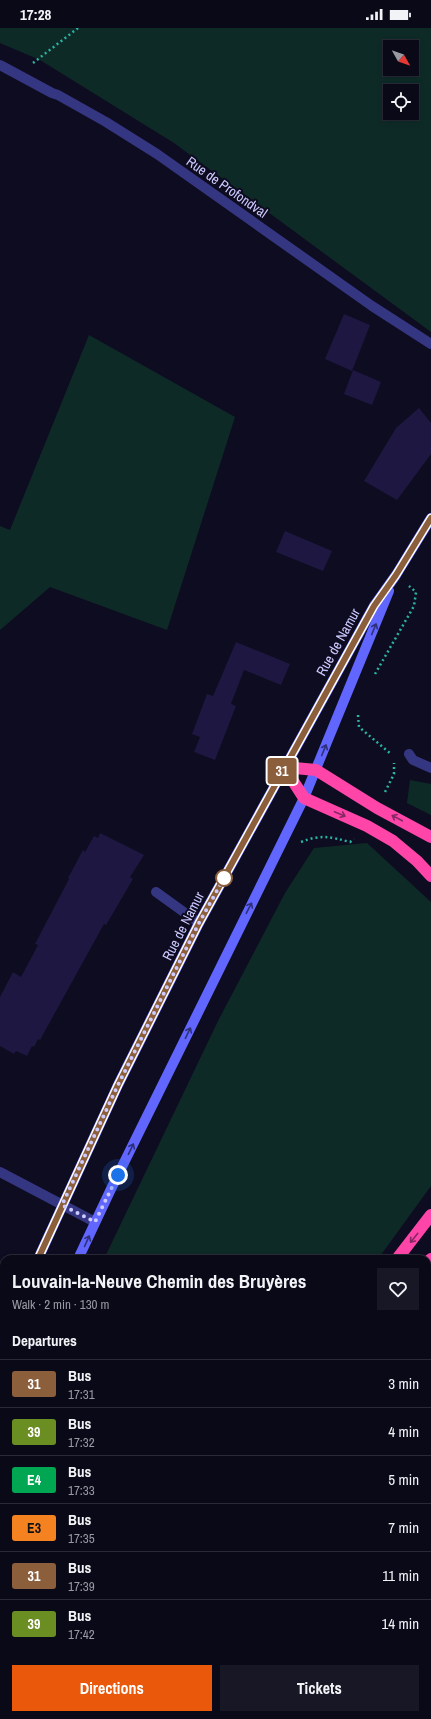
<!DOCTYPE html>
<html lang="en">
<head>
<meta charset="utf-8">
<style>
  :root { --surface:#0a0918; --page:#181725; --text:#f1f3f6; --muted:#999aa2; --line:#2a2a37; --accent:#ea580c }
  body { margin:0; font-family:"Archivo Narrow",sans-serif; background:var(--page); color:var(--text); height:100vh; display:flex; flex-direction:column; font-size:15px; white-space:nowrap }
  * { box-sizing:border-box; margin:0 }
  p { font-size:13px; color:var(--muted) }
  .icon { flex:none; width:22px; height:22px; fill:none; stroke:currentColor; stroke-width:2; stroke-linecap:round; stroke-linejoin:round }
  .map { position:relative; flex:1; overflow:hidden }
  .drawer { position:absolute; left:0px; top:1227px; width:431px; height:464px; display:flex; flex-direction:column; background:var(--surface); border-radius:12px 12px 0 0; box-shadow:0 2px 6px #0003,0 0 0 1px var(--line) }
  .drawer>* { flex:none }
  .badge { padding:0 8px; border-radius:3px; font-size:14px; line-height:26px }
  .needle { width:26px; rotate:130deg }
  .tools { position:absolute; left:383px; top:12px; display:grid; gap:8px }
  .tools a { display:grid; place-items:center; width:36px; height:36px; border-radius:0px; background:var(--surface); box-shadow:0 2px 6px #0003,0 0 0 1px var(--line); font-size:20px }
  .you { position:absolute; width:20px; height:20px; margin:-10px; border:3px solid #fff; border-radius:50%; background:#1a73e8; box-shadow:0 0 0 6px #1a73e833 }
  .map>.badge { position:absolute; translate:-50% -50%; box-shadow:0 0 0 2px #fff }
  h2 { padding:0 12px; font-size:15px; line-height:36px }
  .round { display:grid; place-items:center; flex:none; width:42px; height:42px; border-radius:0px; background:var(--page) }
  .overview { display:flex; align-items:center; justify-content:space-between; height:68px; padding:0 12px }
  h1 { font-size:19px; font-weight:700; line-height:30px }
  .button { display:flex; gap:8px; margin-top:auto; padding:8px 12px }
  .button a { flex:1; height:46px; border-radius:0px; background:var(--accent); color:#fff; font-size:16px; font-weight:700; line-height:46px; text-align:center }
  .button a+a { background:var(--page); color:var(--text) }
  ul { padding:0; list-style:none }
  li { display:flex; align-items:center; gap:12px; height:48px; padding:0 12px; border-top:1px solid var(--line) }
  li div { flex:1 }
  li b { display:block; font-size:15px }
  li em { font-style:normal }
  li .badge { min-width:44px; font-weight:700; text-align:center }
  .status { display:flex; justify-content:space-between; align-items:center; height:28px; padding:0 20px; background:var(--surface); direction:ltr }
  .status svg { height:11px; fill:currentColor }
  .map>svg:first-child { display:block }
  .green { fill:#0e2a27; fill-rule:evenodd }
  .building { fill:#1d1741 }
  .lines { fill:none; stroke-linecap:round; stroke-linejoin:round }
  .path { stroke:#28b5a5; stroke-width:2.5; stroke-dasharray:2 3; stroke-linecap:butt }
  .lane { stroke:#353681; stroke-width:10 }
  .street { stroke:#353681; stroke-width:10 }
  .secondary { stroke:#6166ff; stroke-width:10 }
  .highway { stroke:#ff45a8; stroke-width:12 }
  .oneway { stroke:#2f3079 }
  .oneway2 { stroke:#862864 }
  .line-casing { stroke:#fff; stroke-width:9 }
  .line { stroke:#8b5e3c; stroke-width:6 }
  .walk { stroke:#cdcaff; stroke-width:4; stroke-dasharray:0 7.2 }
  .stop-dot { fill:#fff; stroke:#8b5e3c; stroke-width:2 }
  .labels { text-anchor:middle; dominant-baseline:central; stroke-width:4; stroke-linejoin:round; paint-order:stroke }
  .street-label { font-size:14px; fill:#cdcaff; stroke:#0e0c20 }
</style>
</head>
<body>
<div class="status"><b>17:28</b><svg viewBox="0 0 49 12"><path d="M0 12V9h3v3zM5 12V6h3v6zM10 12V3h3v9zM15 12V0h3v12zM26 1h20v11H26zM47 4h2v5h-2z"/></svg></div>
<div class="map">
<svg width="431" height="1691" viewBox="0 0 431 1691">
  <rect width="100%" height="100%" fill="#0e0c20"/>
  <g class="green">
    <path d="M 0,0 L 431,0 L 431,304 L 174,115 L 40,32 L 0,15 ZM 390,19 L 412,19 L 412,41 L 390,41 ZM 390,63 L 412,63 L 412,85 L 390,85 Z"/>
    <path d="M 89,307 L 235,389 L 167,602 L 50,559 L 0,602 L 0,498 L 10,502 Z"/>
    <path d="M 410,752 L 431,756 L 431,787 L 407,775 Z"/>
    <path d="M 367,815 L 431,874 L 431,1158 L 378,1231 L 104,1231 L 218,993 L 285,865 L 314,820 Z"/>
    <path d="M 4,1569 L 4,1676 L 0,1678 L 0,1571 Z"/>
    <path d="M 145,1687 L 269,1687 L 265,1691 L 139,1691 Z"/>
  </g>
  <g class="building">
    <path d="M 344,286 L 370,297 L 352,343 L 325,331 Z"/>
    <path d="M 353,342 L 381,354 L 372,377 L 344,366 Z"/>
    <path d="M 419,380 L 431,395 L 431,426 L 397,472 L 364,453 L 396,400 Z"/>
    <path d="M 285,503 L 332,523 L 323,543 L 276,524 Z"/>
    <path d="M 236,614 L 290,636 L 281,657 L 244,642 L 231,676 L 236,678 L 215,732 L 194,724 L 200,709 L 192,706 L 207,666 L 213,668 Z"/>
    <path d="M 100,805 L 144,827 L 130,849 L 133,851 L 106,897 L 104,896 L 40,1012 L 38,1011 L 34,1019 L 32,1018 L 27,1028 L 16,1023 L 14,1026 L 0,1018 L 0,969 L 13,944 L 21,949 L 38,917 L 35,916 L 69,851 L 68,850 L 83,822 L 85,824 L 94,808 L 98,810 Z"/>
  </g>
  <g class="lines">
    <g class="path">
      <path d="M 33,35 L 78,0"/>
      <path d="M 375,646 L 414,578 L 416,564 L 409,558"/>
      <path d="M 358,687 L 359,699 L 391,726"/>
      <path d="M 385,764 L 394,746 L 394,735"/>
      <path d="M 301,814 C 321,806 331,809 350,814 L 354,811"/>
      <path d="M 111,1691 L 117,1687"/>
    </g>
    <g class="lane">
      <path d="M 156,864 L 199,895"/>
      <path d="M 0,1144 L 95,1194"/>
    </g>
    <g class="street">
      <path d="M 0,37 L 52,65 L 58,67 L 106,94 L 157,126 L 372,278 L 431,316"/>
      <path d="M 409,726 L 413,732 L 431,740"/>
      <path d="M 427,1441 L 431,1437"/>
      <path d="M 427,1543 L 431,1546"/>
      <path d="M 427,1659 L 431,1655"/>
      <path d="M 390,1691 L 394,1687"/>
    </g>
    <g class="secondary">
      <path d="M 38,1231 L 118,1057 L 199,895 L 374,578 L 396,547 L 431,490"/>
      <path d="M 78,1231 L 111,1161 L 304,770 L 389,563"/>
      <path d="M 0,1315 L 4,1306"/>
      <path d="M 0,1409 L 4,1400"/>
    </g>
    <g class="highway">
      <path d="M 284,739 L 304,770 L 367,798 L 393,813 L 417,833 L 431,848"/>
      <path d="M 284,739 L 316,742 L 377,780 L 431,809"/>
      <path d="M 397,1231 L 431,1187"/>
      <path d="M 427,1234 L 431,1231"/>
      <path d="M 427,1280 L 431,1277"/>
      <path d="M 427,1322 L 431,1318"/>
      <path d="M 0,1511 L 4,1510"/>
      <path d="M 0,1547 L 4,1545"/>
      <path d="M 25,1691 L 31,1687"/>
    </g>
  </g>
  <defs><path id="oneway-shaft" d="M-6 0H5M1.5-3L5.5 0L1.5 3" fill="none" stroke-width="1.6" stroke-linecap="round" stroke-linejoin="round"/></defs>
  <g class="oneway">
    <use href="#oneway-shaft" transform="translate(374 601) rotate(-68)"/>
    <use href="#oneway-shaft" transform="translate(324 722) rotate(-68)"/>
    <use href="#oneway-shaft" transform="translate(249 880) rotate(-63)"/>
    <use href="#oneway-shaft" transform="translate(188 1005) rotate(-64)"/>
    <use href="#oneway-shaft" transform="translate(131 1121) rotate(-64)"/>
    <use href="#oneway-shaft" transform="translate(87 1213) rotate(-66)"/>
  </g>
  <g class="oneway2">
    <use href="#oneway-shaft" transform="translate(340 786) rotate(23)"/>
    <use href="#oneway-shaft" transform="translate(397 790) rotate(-152)"/>
    <use href="#oneway-shaft" transform="translate(414 1210) rotate(129)"/>
  </g>
  <g class="lines">
    <g class="line-casing">
      <path id="line" d="M 38,1231 L 118,1057 L 199,895 L 374,578 L 396,547 L 431,490"/>
    </g>
    <use href="#line" class="line"/>
    <path class="walk" d="M 118,1147 L 95,1194 L 62,1177 L 118,1057 L 199,895 L 224,850"/>
  </g>
  <circle class="stop-dot" cx="224" cy="850" r="8"/>
  <g class="labels">
    <g class="street-label">
      <text transform="translate(227 159) rotate(35)">Rue de Profondval</text>
      <text transform="translate(338 614) rotate(-61)">Rue de Namur</text>
      <text transform="translate(183 898) rotate(-63)">Rue de Namur</text>
    </g>
  </g>
</svg>
<div class="tools">
<a><svg class="needle" viewBox="-14 -14 28 28"><path d="M0-13l5 13h-10z" fill="#e53935"/><path d="M0 13l5-13h-10z" fill="#999aa2"/></svg></a>
<a><svg class="icon" aria-label="locate" viewBox="0 0 24 24"><circle cx="12" cy="12" r="6"/><path d="M12 2v4M12 18v4M2 12h4M18 12h4"/></svg></a>
</div>
<div class="you" style="left:118px;top:1147px"></div>
<b class="badge" style="left:282px;top:743px;background:#8b5e3c;color:#fff">31</b>
<section class="drawer">
<div class="overview"><div><h1>Louvain-la-Neuve Chemin des Bruyères</h1><p>Walk · 2 min · 130 m</p></div><a class="round"><svg class="icon" aria-label="heart" viewBox="0 0 24 24"><path d="M12 20l-8-8c-3-5 5-10 8-4 3-6 11-1 8 4z"/></svg></a></div>
<h2>Departures</h2>
<ul>
<li><span class="badge" style="background:#8b5e3c;color:#fff">31</span><div><b>Bus</b><p>17:31</p></div><em>3 min</em></li>
<li><span class="badge" style="background:#6b8e23;color:#fff">39</span><div><b>Bus</b><p>17:32</p></div><em>4 min</em></li>
<li><span class="badge" style="background:#00a651;color:#fff">E4</span><div><b>Bus</b><p>17:33</p></div><em>5 min</em></li>
<li><span class="badge" style="background:#f58220;color:#111">E3</span><div><b>Bus</b><p>17:35</p></div><em>7 min</em></li>
<li><span class="badge" style="background:#8b5e3c;color:#fff">31</span><div><b>Bus</b><p>17:39</p></div><em>11 min</em></li>
<li><span class="badge" style="background:#6b8e23;color:#fff">39</span><div><b>Bus</b><p>17:42</p></div><em>14 min</em></li>
</ul>
<div class="button"><a>Directions</a><a>Tickets</a></div>
</section>
</div>
</body>
</html>
